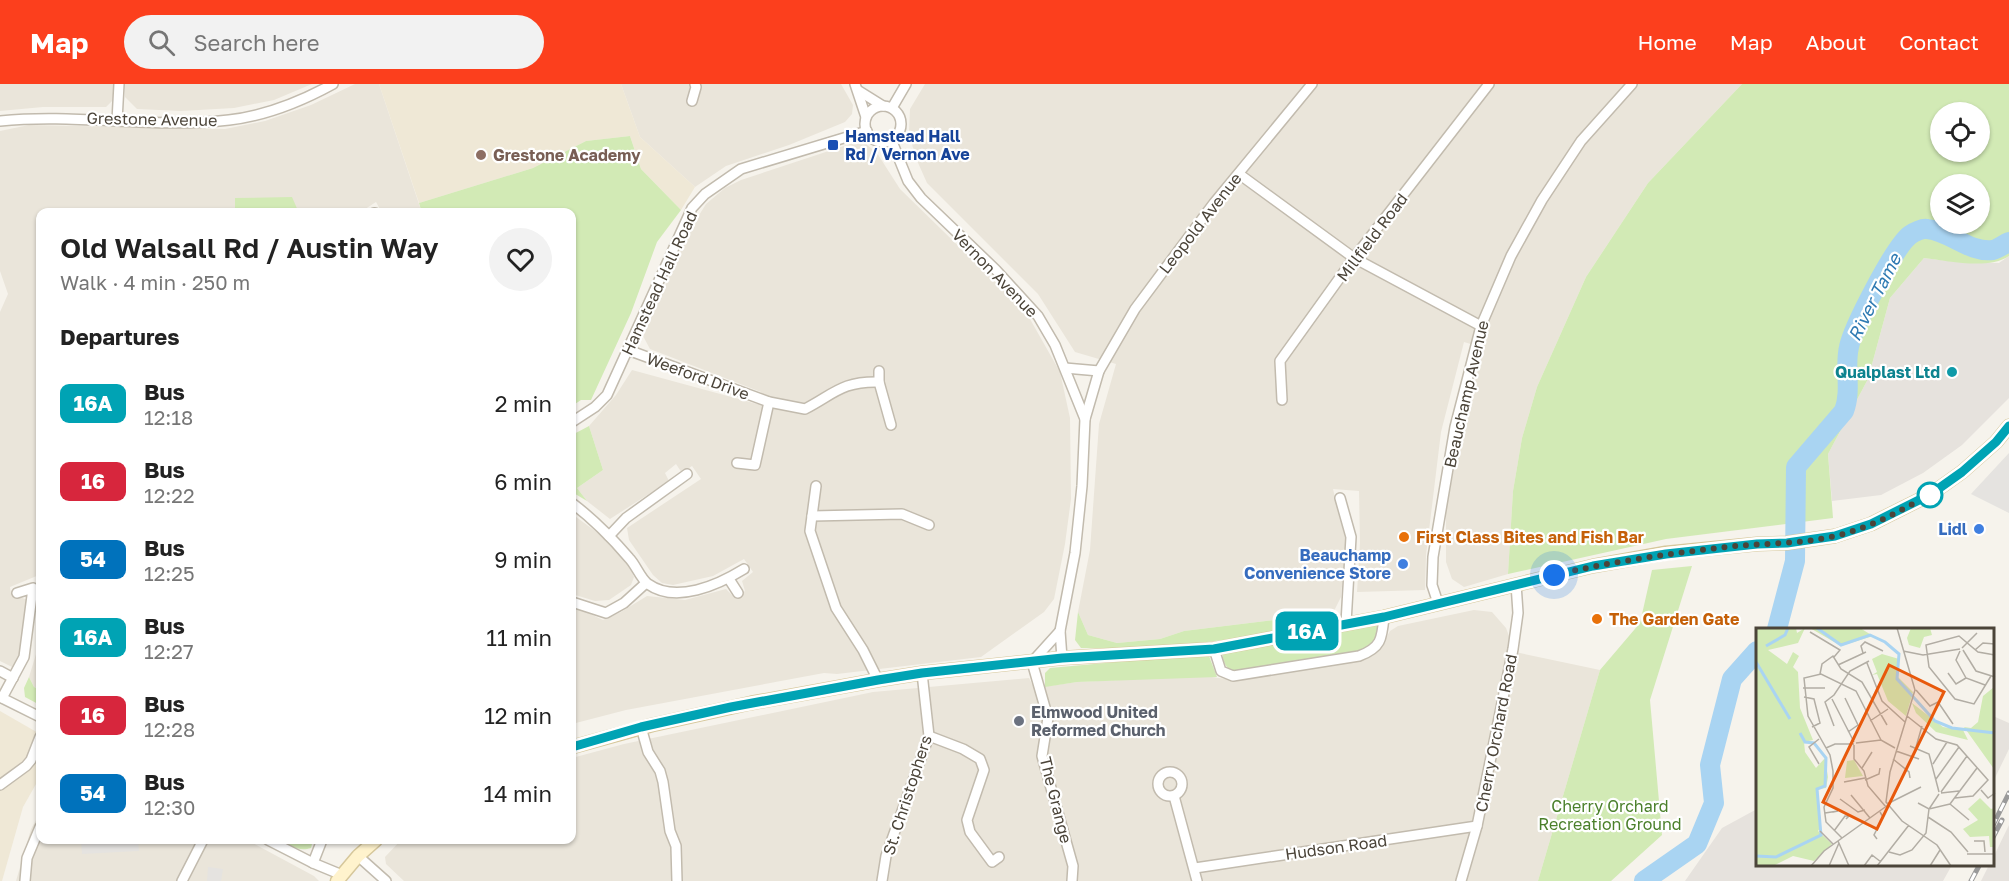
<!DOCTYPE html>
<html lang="en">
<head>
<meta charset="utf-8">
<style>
  :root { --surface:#fff; --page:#f2f2f2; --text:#222; --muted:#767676; --accent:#fc3f1d }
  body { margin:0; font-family:"Golos Text",sans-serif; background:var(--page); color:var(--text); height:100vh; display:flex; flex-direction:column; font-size:22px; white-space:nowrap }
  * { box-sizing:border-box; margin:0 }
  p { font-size:20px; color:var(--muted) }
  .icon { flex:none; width:33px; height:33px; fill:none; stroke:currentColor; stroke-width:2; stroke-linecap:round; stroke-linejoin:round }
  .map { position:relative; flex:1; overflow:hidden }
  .details { position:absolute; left:36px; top:124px; width:540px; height:636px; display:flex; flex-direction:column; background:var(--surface); border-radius:12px; box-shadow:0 2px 4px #0004 }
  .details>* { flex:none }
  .badge { padding:0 12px; border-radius:9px; font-size:21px; line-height:39px }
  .controls { position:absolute; left:1930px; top:18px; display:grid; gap:12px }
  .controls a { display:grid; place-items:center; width:60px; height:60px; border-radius:50%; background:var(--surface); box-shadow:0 2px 4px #0004; font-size:30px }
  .you { position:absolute; width:30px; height:30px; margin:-15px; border:4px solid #fff; border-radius:50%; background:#1a73e8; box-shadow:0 0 0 9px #1a73e833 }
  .map>.badge { position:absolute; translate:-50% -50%; box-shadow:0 0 0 3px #fff }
  h2 { padding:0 24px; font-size:22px; line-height:54px }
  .round { display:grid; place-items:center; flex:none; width:63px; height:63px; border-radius:32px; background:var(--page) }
  .overview { display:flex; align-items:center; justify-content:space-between; height:102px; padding:0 24px }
  h1 { font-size:28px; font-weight:600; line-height:45px }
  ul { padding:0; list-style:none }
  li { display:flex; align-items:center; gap:18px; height:78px; padding:0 24px }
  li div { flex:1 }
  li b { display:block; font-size:22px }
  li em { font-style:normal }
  li .badge { min-width:66px; font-weight:700; text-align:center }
  header { display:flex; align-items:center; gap:36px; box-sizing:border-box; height:84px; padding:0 30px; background:var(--accent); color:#fff }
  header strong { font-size:28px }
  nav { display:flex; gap:33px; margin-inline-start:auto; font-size:21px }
  .search { width:420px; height:54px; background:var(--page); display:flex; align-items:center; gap:15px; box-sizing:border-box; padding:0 21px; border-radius:33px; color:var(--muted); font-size:22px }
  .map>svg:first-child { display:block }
  .residential { fill:#eae5da }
  .industrial { fill:#e6e2dd }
  .education { fill:#efe8d6 }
  .green { fill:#d2eab5; fill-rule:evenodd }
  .parking { fill:#e5e3e0 }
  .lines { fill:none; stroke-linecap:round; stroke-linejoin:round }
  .river { stroke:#a9d4f2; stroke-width:20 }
  .street-casing { stroke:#c2bbae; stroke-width:12 }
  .secondary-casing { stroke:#d6c79b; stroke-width:15 }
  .street { stroke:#fff; stroke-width:9 }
  .secondary { stroke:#fff3cd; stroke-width:12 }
  .rail-casing { stroke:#9a9a9a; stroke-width:5 }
  .rail { stroke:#fff; stroke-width:3; stroke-dasharray:9; stroke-linecap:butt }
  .line-casing { stroke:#fff; stroke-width:14 }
  .line { stroke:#00a3b4; stroke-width:9 }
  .walk { stroke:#4b4439; stroke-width:6; stroke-dasharray:0 10.8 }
  .transit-dot { fill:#1a4fb4; stroke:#fff; stroke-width:2 }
  .education-dot { fill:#8d6e63; stroke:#fff; stroke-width:2 }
  .culture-dot { fill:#0f9aa8; stroke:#fff; stroke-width:2 }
  .stop-dot { fill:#fff; stroke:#00a3b4; stroke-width:3 }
  .shop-dot { fill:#3f7fe0; stroke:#fff; stroke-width:2 }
  .food-dot { fill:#e8710a; stroke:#fff; stroke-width:2 }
  .worship-dot { fill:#6b7280; stroke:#fff; stroke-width:2 }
  .labels { text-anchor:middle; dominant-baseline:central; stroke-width:4.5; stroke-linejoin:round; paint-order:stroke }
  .street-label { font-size:16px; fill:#4b4439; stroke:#fff }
  .transit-label { font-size:16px; font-weight:bold; fill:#164399; stroke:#fff; text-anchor:start }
  .education-label { font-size:16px; font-weight:bold; fill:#785e54; stroke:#fff; text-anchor:start }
  .culture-label { font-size:16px; font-weight:bold; fill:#0d838f; stroke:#fff; text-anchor:end }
  .shop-label { font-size:16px; font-weight:bold; fill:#366cbe; stroke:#fff; text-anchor:end }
  .food-label { font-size:16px; font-weight:bold; fill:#c56008; stroke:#fff; text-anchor:start }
  .worship-label { font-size:16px; font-weight:bold; fill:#5b616d; stroke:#fff; text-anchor:start }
  .park-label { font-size:16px; fill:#4a7f2a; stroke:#fff }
  .water-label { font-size:18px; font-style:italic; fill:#2e7ab2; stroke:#fff }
  .inset-river { fill:none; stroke:#a9d4f2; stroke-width:3 }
  .inset-road { fill:none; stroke:#b2ada4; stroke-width:1.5 }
  .view { fill:#e8590c; fill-opacity:0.15; stroke:#e8590c; stroke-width:3 }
  .inset-edge { fill:none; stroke:#4b4439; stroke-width:3 }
</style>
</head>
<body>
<header>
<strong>Map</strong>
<div class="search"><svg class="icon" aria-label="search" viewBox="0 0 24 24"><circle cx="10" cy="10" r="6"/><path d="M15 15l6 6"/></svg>Search here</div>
<nav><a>Home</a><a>Map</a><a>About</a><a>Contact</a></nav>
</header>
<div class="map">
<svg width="2009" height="797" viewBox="0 0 2009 797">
  <rect width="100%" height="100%" fill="#f6f3ec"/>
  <g class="residential">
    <path d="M 0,0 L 113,0 L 113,16 L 106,23 L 43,23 L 0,27 Z"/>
    <path d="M 125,0 L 312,0 L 274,16 L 234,24 L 181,27 L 137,25 L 125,13 Z"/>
    <path d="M 355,0 L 379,0 L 422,129 L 382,129 L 376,118 L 359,129 L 40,129 L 40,495 L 39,491 L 10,503 L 11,510 L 28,516 L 19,571 L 12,583 L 0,577 L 0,228 L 8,210 L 0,187 L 0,47 L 29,41 L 225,45 L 265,37 L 311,21 Z"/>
    <path d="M 621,0 L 841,0 L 853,21 L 852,30 L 845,38 L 789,61 L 726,82 L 695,103 L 640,53 Z"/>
    <path d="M 925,0 L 1742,0 L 1648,99 L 1586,193 L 1537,303 L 1522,354 L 1513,407 L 1508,490 L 1464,503 L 1452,495 L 1446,478 L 1446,427 L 1459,358 L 1484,264 L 1464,258 L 1441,348 L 1426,471 L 1425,506 L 1357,508 L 1360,459 L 1359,407 L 1333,405 L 1346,458 L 1341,513 L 1333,529 L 1184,547 L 1160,555 L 1117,559 L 1088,551 L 1078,528 L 1090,466 L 1099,340 L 1116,280 L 1075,268 L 1038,210 L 927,99 L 915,72 L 909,48 L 910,25 Z"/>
    <path d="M 853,59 L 866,60 L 877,69 L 900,105 L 1026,228 L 1060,288 L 1070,334 L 1071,415 L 1065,460 L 1054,515 L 1044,528 L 981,573 L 837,590 L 824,589 L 626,626 L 572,640 L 572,525 L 582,526 L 603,536 L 621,528 L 647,512 L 685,516 L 726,505 L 735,514 L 745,507 L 742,497 L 753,488 L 744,475 L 713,492 L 673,501 L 662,499 L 653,491 L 629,456 L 627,444 L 701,395 L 692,382 L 682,389 L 676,380 L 665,389 L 669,397 L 610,435 L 587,417 L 577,404 L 603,386 L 589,342 L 616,311 L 632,286 L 757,320 L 761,308 L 650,265 L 643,252 L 691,144 L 706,120 L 725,104 L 741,96 Z"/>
    <path d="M 572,430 L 606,455 L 628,480 L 634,493 L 631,501 L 609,516 L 595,517 L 572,510 Z"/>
    <path d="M 1474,526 L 1492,528 L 1506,544 L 1515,568 L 1600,586 L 1538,797 L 404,797 L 386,780 L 385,773 L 401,756 L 572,756 L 572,674 L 624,660 L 873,608 L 1029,594 L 1034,604 L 1077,598 L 1205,592 L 1226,595 L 1255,592 L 1370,571 L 1380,565 L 1390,547 L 1398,542 Z"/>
    <path d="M 40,546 L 40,606 L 34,603 L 29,593 L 37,567 Z"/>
    <path d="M 40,729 L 40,756 L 247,756 L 314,792 L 319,797 L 16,797 L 31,745 Z"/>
  </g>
  <g class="industrial">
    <path d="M 2009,172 L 2009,314 L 1962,361 L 1923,389 L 1881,411 L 1832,417 L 1828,370 L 1868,295 L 1890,214 L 1924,174 L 1957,178 L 1999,179 Z"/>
    <path d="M 1993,632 L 2009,639 L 2009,665 L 1993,698 Z"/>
    <path d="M 1757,725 L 1757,780 L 1952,781 L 1943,797 L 1685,797 L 1722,744 Z"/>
    <path d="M 2009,741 L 2009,797 L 1981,797 L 1989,781 L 1992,780 L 1993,774 Z"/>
  </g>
  <g class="education">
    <path d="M 379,0 L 621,0 L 640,53 L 695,103 L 681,126 L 641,85 L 630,52 L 586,57 L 533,84 L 419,119 Z"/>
    <path d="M 0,627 L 40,650 L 40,693 L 23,723 L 2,797 L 0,797 Z"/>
  </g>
  <g class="green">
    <path d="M 1742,0 L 2009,0 L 2009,172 C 1989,186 1948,177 1924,174 L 1890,214 L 1868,295 L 1828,370 L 1833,434 L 1666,455 L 1508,490 L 1513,407 L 1522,354 L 1537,303 L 1586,193 L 1648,99 ZM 1941,28 L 1980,28 L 1980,68 L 1941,68 ZM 1941,100 L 1980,100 L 1980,140 L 1941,140 Z"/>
    <path d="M 630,52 L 641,85 L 681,126 L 657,158 L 631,229 L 591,316 L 581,316 L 572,322 L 572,129 L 422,129 L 419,119 L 533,84 L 586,57 Z"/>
    <path d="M 292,113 L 299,129 L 235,129 L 235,114 Z"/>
    <path d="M 589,342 L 603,386 L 577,404 L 587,417 L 572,408 L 572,351 Z"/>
    <path d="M 1692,482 L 1650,616 L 1662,751 L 1611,797 L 1538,797 L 1600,586 L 1640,539 L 1652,486 Z"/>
    <path d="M 1078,528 L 1088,551 L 1117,559 L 1160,555 L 1184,547 L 1333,529 L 1326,537 C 1244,556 1166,566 1081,564 L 1075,556 Z"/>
    <path d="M 1377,540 L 1379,541 L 1379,550 L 1367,566 L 1235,588 C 1225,585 1223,577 1222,567 Z"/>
    <path d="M 1204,570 L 1209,572 L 1217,593 L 1077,598 L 1045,603 L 1045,589 L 1050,584 Z"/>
    <path d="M 29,593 L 34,603 L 40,606 L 40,621 L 25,613 L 24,604 Z"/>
    <path d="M 281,756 L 313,756 L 311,764 C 299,768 291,762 281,756 Z"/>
  </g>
  <g class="parking">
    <path d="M 2009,369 L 2009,429 L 1971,410 Z"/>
    <path d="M 81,756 L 138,756 L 139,767 L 82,770 Z"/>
    <path d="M 208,783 L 223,785 L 221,797 L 207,797 Z"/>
  </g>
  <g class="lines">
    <g class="river">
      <path d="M 1777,545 L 1795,477 L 1796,383 L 1844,327 C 1852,306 1844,284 1849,263 C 1853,243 1895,162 1910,151 C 1914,148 1923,144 1927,145 C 1950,147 1969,169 1993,166 C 1998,165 2004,160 2009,158"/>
      <path d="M 1644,797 L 1697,760 L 1714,719 L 1710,681 L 1732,595 L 1757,567"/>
    </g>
    <g class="street-casing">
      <g id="street">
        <path d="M 855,0 L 866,33"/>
        <path d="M 859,7 L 883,22"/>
        <path d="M 692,17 L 696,3 L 695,0"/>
        <circle cx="883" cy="40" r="18"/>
        <path d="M 892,24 L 906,0"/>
        <path d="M 0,37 C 76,29 153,45 229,36 C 264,32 302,17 333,0"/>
        <path d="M 117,37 L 119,0"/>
        <path d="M 891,55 L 908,97 L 921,114 L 996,186 L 1038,232 L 1055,261 L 1085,335 L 1082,402 L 1075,469 L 1060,547"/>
        <path d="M 1239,90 L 1354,174 L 1481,242"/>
        <path d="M 374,129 L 375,129"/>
        <path d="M 628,266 L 769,318 L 805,325 C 834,310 842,297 879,298"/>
        <path d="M 1065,284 L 1099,287"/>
        <path d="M 879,287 L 879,298 L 891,341"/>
        <path d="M 1282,316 L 1280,277 L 1354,174 L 1489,0"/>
        <path d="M 1085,335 L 1099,287 L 1135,225 L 1214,119 L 1312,0"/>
        <path d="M 572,338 L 595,323 L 607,311 L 692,124 L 705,110 L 741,85 L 867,47"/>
        <path d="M 737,379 L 755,381 L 769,318"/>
        <path d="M 816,402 L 810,447 L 836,524 L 863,566 L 878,596"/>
        <path d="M 1340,414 L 1351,453 L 1346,539"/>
        <path d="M 572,419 C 593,435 612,454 629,474 C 636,481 640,494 648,500 C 676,520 718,501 744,485"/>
        <path d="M 812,432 L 902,430 L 929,441"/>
        <path d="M 609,452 L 626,434 L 687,390"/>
        <path d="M 729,495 L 738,509"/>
        <path d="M 572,518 L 606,529 L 624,519 L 646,499"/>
        <path d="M 1438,519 L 1432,501 L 1433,473 L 1455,343 L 1481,242 L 1511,172 L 1542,116 L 1581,57 L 1632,0"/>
        <path d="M 1214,565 L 1221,587 L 1233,592 L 1359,572 C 1381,564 1382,555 1384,533"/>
        <path d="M 1062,574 L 1060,547 L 1032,578 L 1048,634 L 1042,672 L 1073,782 L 1072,797"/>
        <path d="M 0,587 L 13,594"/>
        <path d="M 0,613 L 40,633"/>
        <path d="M 2,614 L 24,573 L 33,504 L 17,509"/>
        <path d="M 641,643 L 648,668 L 660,687 L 663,698 L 670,747 L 676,762 L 677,797"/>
        <path d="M 929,652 L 963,665 L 980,675 L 984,686 L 967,736 L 970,748 L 992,778 L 999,773"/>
        <circle cx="1170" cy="700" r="12"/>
        <path d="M 0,701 L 26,682 L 31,676 L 40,653"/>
        <path d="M 1174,712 L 1197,797"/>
        <path d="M 268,756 L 313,779 L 342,791"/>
        <path d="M 358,772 L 386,797"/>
        <path d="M 313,779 L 322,756"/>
        <path d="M 1195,784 L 1477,742"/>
        <path d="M 25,797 L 27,774 L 40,743"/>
        <path d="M 182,797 L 203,756"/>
        <path d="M 882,797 L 886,772 L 929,652 L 922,589"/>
        <path d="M 1461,797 L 1477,742 L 1513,565 L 1518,529 L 1516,500"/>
      </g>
    </g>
    <g class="secondary-casing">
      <g id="secondary">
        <path d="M 572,663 L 652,641 L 751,619 L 878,596 L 922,589 L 1062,574 L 1214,565 L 1384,533 L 1593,482 L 1666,469 L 1757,460 L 1787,459 L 1835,452 L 1871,440 L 1931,410 L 1962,388 L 1996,358 L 2009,342"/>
        <path d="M 337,797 L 358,772 L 376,756"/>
      </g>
    </g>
    <use href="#street" class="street"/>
    <use href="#secondary" class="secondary"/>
    <g class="rail-casing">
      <g id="rail">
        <path d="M 1992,743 L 2009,709"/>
        <path d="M 1992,755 L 2002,736"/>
        <path d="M 1971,797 L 1980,780"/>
      </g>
    </g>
    <use href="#rail" class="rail"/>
  </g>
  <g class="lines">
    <g class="line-casing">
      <path id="line" d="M 572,663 L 641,643 L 731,623 L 878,596 L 922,589 L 1062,574 L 1214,565 L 1384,533 L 1593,482 L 1666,470 L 1757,460 L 1787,459 L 1835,452 L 1871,440 L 1931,410 L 1962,388 L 1996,358 L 2009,342"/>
    </g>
    <use href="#line" class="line"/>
    <path class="walk" d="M 1554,491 C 1614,477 1674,469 1735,462 C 1768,459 1802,460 1835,452 C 1870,444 1900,427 1931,410 L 1930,411"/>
  </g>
  <rect class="transit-dot" x="827" y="55" width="12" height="12" rx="3"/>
  <circle class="education-dot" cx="481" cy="71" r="6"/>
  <circle class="culture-dot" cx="1952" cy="288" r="6"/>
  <circle class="stop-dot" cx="1930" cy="411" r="12"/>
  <g class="shop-dot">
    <circle cx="1979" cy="445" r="6"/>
    <circle cx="1403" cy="480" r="6"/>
  </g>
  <g class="food-dot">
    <circle cx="1404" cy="453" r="6"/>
    <circle cx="1597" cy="535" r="6"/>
  </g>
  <circle class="worship-dot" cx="1019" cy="637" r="6"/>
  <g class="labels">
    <g class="street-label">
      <text transform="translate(152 35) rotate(1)">Grestone Avenue</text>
      <text transform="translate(1200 139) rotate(-52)">Leopold Avenue</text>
      <text transform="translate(1372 153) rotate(-53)">Millfield Road</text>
      <text transform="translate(995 189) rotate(46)">Vernon Avenue</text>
      <text transform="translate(659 199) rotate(-65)">Hamstead Hall Road</text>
      <text transform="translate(698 292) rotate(20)">Weeford Drive</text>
      <text transform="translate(1466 310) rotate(-77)">Beauchamp Avenue</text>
      <text transform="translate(1496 649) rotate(-79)">Cherry Orchard Road</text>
      <text transform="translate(907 711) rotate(-72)">St. Christophers</text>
      <text transform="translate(1056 716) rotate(76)">The Grange</text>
      <text transform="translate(1336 763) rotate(-8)">Hudson Road</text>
    </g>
    <g class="transit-label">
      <text x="845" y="52">Hamstead Hall<tspan x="845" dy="18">Rd / Vernon Ave</tspan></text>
    </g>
    <g class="education-label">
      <text x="493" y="71">Grestone Academy</text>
    </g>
    <g class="culture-label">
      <text x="1940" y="288">Qualplast Ltd</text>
    </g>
    <g class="shop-label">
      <text x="1967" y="445">Lidl</text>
      <text x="1391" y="471">Beauchamp<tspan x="1391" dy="18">Convenience Store</tspan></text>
    </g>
    <g class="food-label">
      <text x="1416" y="453">First Class Bites and Fish Bar</text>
      <text x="1609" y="535">The Garden Gate</text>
    </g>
    <g class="worship-label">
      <text x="1031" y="628">Elmwood United<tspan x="1031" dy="18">Reformed Church</tspan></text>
    </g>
    <g class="park-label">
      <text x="1610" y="722">Cherry Orchard<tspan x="1610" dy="18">Recreation Ground</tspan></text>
    </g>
    <g class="water-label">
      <text transform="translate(1874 213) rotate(-63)">River Tame</text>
    </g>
  </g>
  <g transform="translate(1756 544)">
    <rect width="238" height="238" fill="#f6f3ec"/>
    <path d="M 0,0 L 40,0 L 41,5 L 49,0 L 42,15 L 12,22 L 31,36 L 37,24 L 43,28 L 37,39 L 42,44 L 44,80 L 57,112 L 48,114 L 49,124 L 60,140 L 69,130 L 72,149 L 70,160 L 62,161 L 65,199 L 62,203 L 76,216 L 58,233 L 37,228 L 17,238 L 0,238 ZM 54,0 L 104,0 L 117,8 L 85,18 ZM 155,0 L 174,0 L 176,7 L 168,9 L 164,20 L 153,17 L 151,10 ZM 126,26 L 143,31 L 142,49 L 157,64 L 150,88 L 132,73 L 121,46 L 116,47 L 121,44 L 116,31 ZM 238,59 L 238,141 L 208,99 L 215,100 L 222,94 L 227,68 ZM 156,75 L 187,99 L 207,102 L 212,112 L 180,104 L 160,85 ZM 98,132 L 107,148 L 89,150 L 91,133 ZM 224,170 L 235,181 L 238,180 L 238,219 L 234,219 L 233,208 L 214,209 L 207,201 L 222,192 L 212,181 Z" fill="#d2eab5"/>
    <path class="inset-river" d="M 61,0 L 85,17 L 114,7 L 129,14 L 143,26 L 141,51 L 179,93 L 196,100 L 239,105M 10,18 L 29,7 L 32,0M 0,34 L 34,91M 0,228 L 20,229 L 65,207 L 61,161 L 69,158 L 70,130 L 58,115 L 49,114 L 44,105"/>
    <path class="inset-road" d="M 141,0 L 159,62 L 134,144 L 130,174 L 146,193 L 181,217 L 195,238M 54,4 L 84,22 L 78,29M 206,20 L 221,5M 207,22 L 220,43 L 239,49M 219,22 L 227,15 L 239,16M 147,23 L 167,27 L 204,21M 204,23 L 200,32 L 210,50 L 229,57M 107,25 L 105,18 L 109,14 L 127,23M 111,35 L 126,73 L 149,94M 82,37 L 110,24M 192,45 L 200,56 L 210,50M 64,46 L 66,36 L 77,28 L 85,41 L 106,54 L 131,97M 235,48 L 218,76 L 199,71 L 173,39 L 170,17 L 203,8 L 222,24 L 239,27M 47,60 L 69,60M 160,62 L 174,78 L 182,74 L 197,96M 48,69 L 58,71 L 64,95 L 56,99M 89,70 L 102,97 L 92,104M 76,71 L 98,114M 151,88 L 180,111 L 201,117 L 232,152 L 217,168 L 199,170M 114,93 L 132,81M 78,98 L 69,74 L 78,67 L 94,43 L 113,33M 63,111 L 53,119 L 63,136M 100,115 L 125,112 L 139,120M 98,117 L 98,131 L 108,143 L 112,158 L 130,179M 154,118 L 173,126 L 183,164M 160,119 L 166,98M 70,120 L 79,116 L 98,116M 140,123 L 163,131M 137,131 L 153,144 L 154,150M 177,136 L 191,114M 106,140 L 116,124M 180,151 L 203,119M 109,152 L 123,146 L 124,140M 88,154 L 109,150M 225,162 L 232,170 L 239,165M 185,164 L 211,128M 185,165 L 203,163M 95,167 L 114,190M 84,171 L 102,184 L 109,182M 162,175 L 173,181 L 194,176M 131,176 L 165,159M 194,176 L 221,140M 194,176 L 213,192M 69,185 L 82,183 L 77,184M 172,189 L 195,204 L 212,224M 64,203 L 77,216M 78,203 L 89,188 L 93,188 L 90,191M 86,210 L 70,194 L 68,179 L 77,160 L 77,143 L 74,127 L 52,88 L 48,50 L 65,46 L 100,63 L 125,112M 121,211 L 118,207 L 127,189 L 124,184M 82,213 L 93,238M 218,213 L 228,213 L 229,224M 133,224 L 144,227 L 156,222 L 170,205 L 173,181 L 183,166M 211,226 L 239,226M 55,238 L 68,223 L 132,177M 73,238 L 83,215M 108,238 L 116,227 L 125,234M 121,238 L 153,197M 174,238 L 184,222"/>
    <path class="view" d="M 133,37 L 188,64 L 121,201 L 67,174 Z"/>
    <rect width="238" height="238" class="inset-edge"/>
  </g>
</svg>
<div class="controls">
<a><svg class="icon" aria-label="locate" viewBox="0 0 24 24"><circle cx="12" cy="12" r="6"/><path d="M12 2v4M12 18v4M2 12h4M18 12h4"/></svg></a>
<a><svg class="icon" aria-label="layers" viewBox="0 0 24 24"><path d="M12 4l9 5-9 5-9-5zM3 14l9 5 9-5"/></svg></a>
</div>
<div class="you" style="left:1554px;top:491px"></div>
<b class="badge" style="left:1307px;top:547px;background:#00a3b4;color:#fff">16A</b>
<section class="details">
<div class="overview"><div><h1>Old Walsall Rd / Austin Way</h1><p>Walk · 4 min · 250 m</p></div><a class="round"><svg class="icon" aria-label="heart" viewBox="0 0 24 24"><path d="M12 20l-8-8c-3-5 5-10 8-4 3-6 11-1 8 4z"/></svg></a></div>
<h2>Departures</h2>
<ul>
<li><span class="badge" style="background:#00a3b4;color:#fff">16A</span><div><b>Bus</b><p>12:18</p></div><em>2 min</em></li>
<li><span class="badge" style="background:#d7263d;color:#fff">16</span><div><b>Bus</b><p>12:22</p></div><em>6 min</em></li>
<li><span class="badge" style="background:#0072bc;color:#fff">54</span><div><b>Bus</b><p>12:25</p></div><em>9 min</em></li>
<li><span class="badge" style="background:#00a3b4;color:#fff">16A</span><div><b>Bus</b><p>12:27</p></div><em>11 min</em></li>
<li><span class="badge" style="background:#d7263d;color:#fff">16</span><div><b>Bus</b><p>12:28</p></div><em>12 min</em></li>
<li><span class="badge" style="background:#0072bc;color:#fff">54</span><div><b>Bus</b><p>12:30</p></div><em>14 min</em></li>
</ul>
</section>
</div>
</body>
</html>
